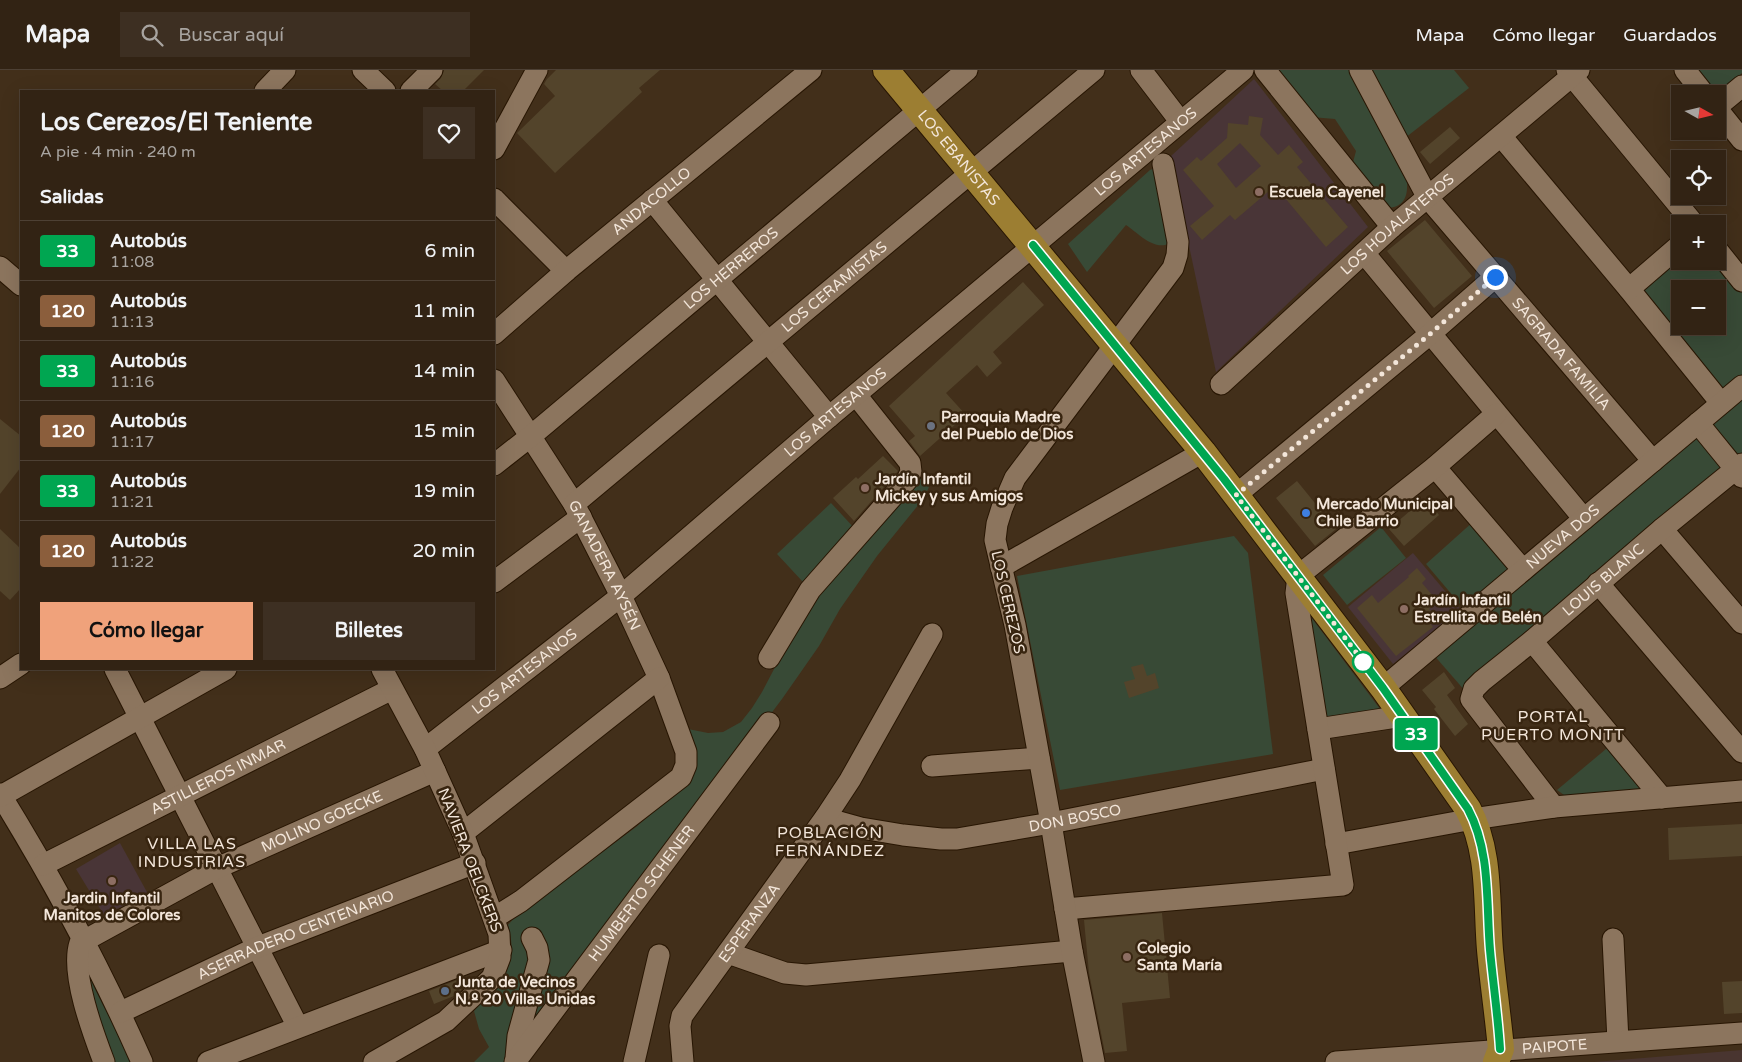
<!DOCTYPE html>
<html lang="es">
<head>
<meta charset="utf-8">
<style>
  :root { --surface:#322314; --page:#3d2f22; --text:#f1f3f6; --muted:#a8a4a0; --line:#4d4034; --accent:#f0a27b }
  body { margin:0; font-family:"Varela Round",sans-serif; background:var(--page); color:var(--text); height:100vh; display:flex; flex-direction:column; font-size:19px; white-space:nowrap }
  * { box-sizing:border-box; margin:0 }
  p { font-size:16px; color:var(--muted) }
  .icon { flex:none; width:28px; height:28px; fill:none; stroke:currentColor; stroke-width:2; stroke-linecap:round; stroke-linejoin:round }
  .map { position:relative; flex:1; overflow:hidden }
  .side { position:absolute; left:20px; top:20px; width:475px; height:580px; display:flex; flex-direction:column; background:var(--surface); border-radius:0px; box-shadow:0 5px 20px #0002,0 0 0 1px var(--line) }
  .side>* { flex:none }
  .badge { padding:0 10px; border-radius:4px; font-size:18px; line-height:32px }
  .needle { width:32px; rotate:98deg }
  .tools { position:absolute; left:1671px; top:15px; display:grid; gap:10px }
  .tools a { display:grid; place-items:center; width:55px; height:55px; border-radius:0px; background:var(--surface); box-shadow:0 5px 20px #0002,0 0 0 1px var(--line); font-size:25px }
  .you { position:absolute; width:25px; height:25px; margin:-12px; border:4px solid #fff; border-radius:50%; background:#1a73e8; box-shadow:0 0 0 8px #1a73e833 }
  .map>.badge { position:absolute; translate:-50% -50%; box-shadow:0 0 0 2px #fff }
  h2 { padding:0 20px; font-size:19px; line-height:45px }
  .round { display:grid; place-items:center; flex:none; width:52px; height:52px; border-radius:0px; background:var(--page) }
  .head { display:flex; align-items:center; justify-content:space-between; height:85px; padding:0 20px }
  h1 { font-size:24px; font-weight:800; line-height:38px }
  .action { display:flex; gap:10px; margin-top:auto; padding:10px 20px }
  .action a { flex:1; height:58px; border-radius:0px; background:var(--accent); color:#111; font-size:20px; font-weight:800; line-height:58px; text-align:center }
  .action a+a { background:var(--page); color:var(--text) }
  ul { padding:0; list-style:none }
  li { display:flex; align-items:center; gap:15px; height:60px; padding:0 20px; border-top:1px solid var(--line) }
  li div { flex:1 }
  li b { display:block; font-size:19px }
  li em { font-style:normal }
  li .badge { min-width:55px; font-weight:700; text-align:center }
  header { display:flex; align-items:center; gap:30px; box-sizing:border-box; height:70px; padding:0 25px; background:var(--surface); border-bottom:1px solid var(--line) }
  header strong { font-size:24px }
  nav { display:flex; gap:28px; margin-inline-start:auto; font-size:18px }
  .search { width:350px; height:45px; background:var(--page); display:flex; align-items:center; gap:12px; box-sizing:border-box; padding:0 18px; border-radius:0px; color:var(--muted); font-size:19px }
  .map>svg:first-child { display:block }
  .education { fill:#493537 }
  .medical { fill:#493530 }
  .green { fill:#384a36; fill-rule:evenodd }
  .building { fill:#53442b; fill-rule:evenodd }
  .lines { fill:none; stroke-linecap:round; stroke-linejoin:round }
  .minor-casing { stroke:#281603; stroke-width:23 }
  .major-casing { stroke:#281603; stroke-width:28 }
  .minor { stroke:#8c755e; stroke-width:21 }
  .major { stroke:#9c7e32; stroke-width:26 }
  .line-casing { stroke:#fff; stroke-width:11 }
  .line { stroke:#00a651; stroke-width:8 }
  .walk { stroke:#f3e6da; stroke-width:5; stroke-dasharray:0 9 }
  .education-dot { fill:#8d6e63; stroke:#382510; stroke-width:2 }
  .worship-dot { fill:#6b7280; stroke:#382510; stroke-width:2 }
  .shop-dot { fill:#3f7fe0; stroke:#382510; stroke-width:2 }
  .stop-dot { fill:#fff; stroke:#00a651; stroke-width:2.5 }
  .service-dot { fill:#5c6f8a; stroke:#382510; stroke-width:2 }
  .labels { text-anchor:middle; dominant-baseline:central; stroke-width:5; stroke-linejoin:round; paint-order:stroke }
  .street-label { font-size:15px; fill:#f3e6da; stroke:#382510 }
  .poi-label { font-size:15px; font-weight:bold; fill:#f3e6da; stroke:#382510; text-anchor:start }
  .neighbourhood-label { font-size:16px; letter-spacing:1px; fill:#f3e6da; stroke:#382510 }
</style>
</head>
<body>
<header>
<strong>Mapa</strong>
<div class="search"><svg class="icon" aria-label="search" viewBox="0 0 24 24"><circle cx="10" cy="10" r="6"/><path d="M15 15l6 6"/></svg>Buscar aquí</div>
<nav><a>Mapa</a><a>Cómo llegar</a><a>Guardados</a></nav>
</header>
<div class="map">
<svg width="1742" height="992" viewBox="0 0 1742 992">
  <rect width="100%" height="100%" fill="#422f1a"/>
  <g class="education">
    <path d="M 1254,9 L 1368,157 L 1216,302 L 1170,87 Z"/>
    <path d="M 1413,483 L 1461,540 L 1393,594 L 1348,537 Z"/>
    <path d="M 120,773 L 148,824 L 104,845 L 76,799 Z"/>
  </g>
  <path class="medical" d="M 1742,980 L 1742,992 L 1594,992 Z"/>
  <g class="green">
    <path d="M 1273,0 L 1350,0 L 1406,105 C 1409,122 1407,138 1386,138 L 1352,96 L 1356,81 L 1335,49 L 1311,47 Z"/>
    <path d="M 1369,0 L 1454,0 L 1469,18 L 1405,68 Z"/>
    <path d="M 1691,0 L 1742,0 L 1742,3 L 1717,24 L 1711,24 Z"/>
    <path d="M 1155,98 L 1170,173 C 1155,182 1138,163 1126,155 L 1087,202 L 1068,174 L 1150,100 Z"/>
    <path d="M 1680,183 L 1680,191 L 1718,191 L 1742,219 L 1742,307 L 1722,323 L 1637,218 ZM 1680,219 L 1718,219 L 1718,256 L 1680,256 Z"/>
    <path d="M 1742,324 L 1742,390 L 1708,352 Z"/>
    <path d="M 1692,369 L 1696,369 L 1699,371 L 1723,399 L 1466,622 L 1432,583 Z"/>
    <path d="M 919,403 L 926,405 L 929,417 L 924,428 L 877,486 L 840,539 L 819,576 L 782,629 L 509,992 L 474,992 L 489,977 L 479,959 L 474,941 C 501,911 520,899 508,855 L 515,847 L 636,757 L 692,709 L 697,685 L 688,659 L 708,663 L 723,662 L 741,652 L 752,638 L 762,622 L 814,523 Z"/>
    <path d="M 831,433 L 857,461 L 803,512 L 777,484 Z"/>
    <path d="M 1474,451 L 1513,497 L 1465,540 L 1426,494 Z"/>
    <path d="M 1381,457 L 1406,488 L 1347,535 L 1323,505 Z"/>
    <path d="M 1234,466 L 1248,483 L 1273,684 L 1060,720 L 1017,506 Z"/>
    <path d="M 1311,547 L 1380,639 L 1380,643 L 1324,653 Z"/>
    <path d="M 1612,674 L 1644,719 L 1567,727 L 1557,720 Z"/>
    <path d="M 87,884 L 138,992 L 111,992 L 85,916 Z"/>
  </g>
  <g class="building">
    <path d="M 444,0 L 484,0 L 463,21 L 443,21 L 435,14 L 441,8 Z"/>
    <path d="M 556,0 L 660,0 L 639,18 L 642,22 L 555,103 L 517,63 L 555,26 L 544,14 L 547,9 Z"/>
    <path d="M 1249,46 L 1263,48 L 1260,65 L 1278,85 L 1289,75 L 1303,92 L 1297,97 L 1348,157 L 1326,177 L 1275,116 L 1235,150 L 1230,145 L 1202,170 L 1190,156 L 1214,136 L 1183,100 L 1197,87 L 1201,91 L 1227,68 L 1228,53 L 1248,55 ZM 1240,73 L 1261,96 L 1236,118 L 1217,94 Z"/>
    <path d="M 1450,57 L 1460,68 L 1430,94 L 1420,82 Z"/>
    <path d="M 1425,150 L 1472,206 L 1434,238 L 1387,181 Z"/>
    <path d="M 1023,212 L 1044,235 L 993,282 L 1002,293 L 987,307 L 977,295 L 946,323 L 966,345 L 920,386 L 909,371 L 915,366 L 889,336 Z"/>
    <path d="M 0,349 L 21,366 L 21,397 L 0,424 Z"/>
    <path d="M 883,386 L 898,401 L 854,451 L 833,428 L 856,407 L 858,409 Z"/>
    <path d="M 1297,411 L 1336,459 L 1315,476 L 1276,428 Z"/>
    <path d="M 1425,428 L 1439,445 L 1404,476 L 1389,459 Z"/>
    <path d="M 0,459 L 21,479 L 21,518 L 10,530 L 0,521 Z"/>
    <path d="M 1417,498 L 1426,509 L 1422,513 L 1438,532 L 1429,539 L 1432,542 L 1429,545 L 1432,549 L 1429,552 L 1433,557 L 1396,586 L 1357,538 L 1372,525 L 1378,533 L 1409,507 L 1408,506 Z"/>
    <path d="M 1143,594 L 1147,606 L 1155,603 L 1159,618 L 1129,628 L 1124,612 L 1135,609 L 1131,597 Z"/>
    <path d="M 1444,602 L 1455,618 L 1447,625 L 1468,654 L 1455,666 L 1434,639 L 1436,637 L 1422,620 Z"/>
    <path d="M 1742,754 L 1742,786 L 1669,790 L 1668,758 Z"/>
    <path d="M 1162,843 L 1170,928 L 1122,933 L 1127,981 L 1105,983 L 1089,903 L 1084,850 Z"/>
    <path d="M 457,910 L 461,920 L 454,926 L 434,934 L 429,921 Z"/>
    <path d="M 1742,911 L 1742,943 L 1724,944 L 1722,912 Z"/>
  </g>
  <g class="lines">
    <g class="minor-casing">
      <g id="minor">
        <path d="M 363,0 L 385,21"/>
        <path d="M 1141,0 L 1180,51"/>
        <path d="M 1265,0 L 1392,157"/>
        <path id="s1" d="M 1360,0 L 1428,128 L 1653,391"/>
        <path d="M 1567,0 L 1694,154"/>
        <path d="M 1685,0 L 1704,24"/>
        <path d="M 265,21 L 285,0"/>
        <path d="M 411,21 L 432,0"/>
        <path d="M 1718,36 L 1742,16"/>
        <path d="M 1718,40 L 1742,70"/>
        <path d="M 1501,66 L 1629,219 L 1721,333"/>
        <path d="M 494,79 L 537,0"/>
        <path d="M 494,129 L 566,201"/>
        <path d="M 652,130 L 829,347"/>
        <path d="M 1718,181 L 1742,211"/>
        <path d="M 1364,183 L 1584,449"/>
        <path d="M 0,197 L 21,215"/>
        <path d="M 1629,219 L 1680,175"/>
        <path id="s2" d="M 494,264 L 566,201 L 811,0"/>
        <path id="s3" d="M 494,310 L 574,434 L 621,526 L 659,608 L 686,682 L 686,695 L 681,707 L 521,831 L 494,848"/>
        <path id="s4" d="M 1221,314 L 1392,157 L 1579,0"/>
        <path d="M 1698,353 L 1742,407"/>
        <path id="s5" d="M 494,395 L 531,366 L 967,0"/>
        <path d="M 1435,397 L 1523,500"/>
        <path d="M 1236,425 L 1430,264 L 1495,207"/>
        <path id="s6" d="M 574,434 L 1094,0"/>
        <path d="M 1662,459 L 1742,553"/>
        <path d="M 1001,497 L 1203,382"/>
        <path d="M 494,512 L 581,447"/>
        <path d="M 1598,513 L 1742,682"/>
        <path d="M 1532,571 L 1662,728"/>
        <path d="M 769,588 L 810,520 L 907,410 L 911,402 L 910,393 L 856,325"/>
        <path d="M 115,599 L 298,957"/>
        <path d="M 0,608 L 21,594"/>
        <path id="s7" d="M 1383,618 L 1742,316"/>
        <path d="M 1318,659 L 1403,646"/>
        <path id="s8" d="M 425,679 L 621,526 L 829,347 L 1243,0"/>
        <path d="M 932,696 L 1039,688"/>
        <path d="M 0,724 C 53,810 101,899 142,992"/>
        <path d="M 1,726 L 226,599"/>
        <path id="s9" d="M 1554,737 L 1471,629 L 1474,619 L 1482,611 L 1532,571 L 1662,459 L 1742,394"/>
        <path id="s10" d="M 825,748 L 861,758 L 903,765 L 941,769 L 957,769 L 1051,753 L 1324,699"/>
        <path d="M 463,763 L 659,608"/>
        <path d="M 1336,774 L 1473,749 L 1554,737 L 1742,721"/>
        <path id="s11" d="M 43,795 L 392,619"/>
        <path d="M 1065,839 L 1343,815 L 1296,523 L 1298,506 L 1435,397 L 1496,344"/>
        <path d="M 1613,869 L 1618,971"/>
        <path d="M 728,883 L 785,903 L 806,905 L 1072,881"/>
        <path id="s12" d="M 121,942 L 258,877 L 475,793"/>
        <path d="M 516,988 L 518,966 L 539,890 L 537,878 L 532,868"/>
        <path id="s13" d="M 104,992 C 93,963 70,902 80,873 L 217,798 L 435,701"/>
        <path d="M 208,992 L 501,880"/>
        <path d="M 374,992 L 446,951 L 492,908 L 500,887 L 499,864 L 463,763 L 425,679 L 382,599"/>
        <path id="s14" d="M 515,992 L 769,653"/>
        <path d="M 634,992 L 659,885"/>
        <path id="s15" d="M 683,992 L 680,956 L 682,946 L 825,748 L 850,710 L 932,564"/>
        <path d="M 1094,992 L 1072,881 L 1051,753 L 1015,555 L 995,470 L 997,454 L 1002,438 L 1015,408 L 1173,198 L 1177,185 L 1178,172 L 1163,94"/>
        <path id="s16" d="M 1336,992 L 1742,963"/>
      </g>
    </g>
    <g class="major-casing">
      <g id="major">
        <path id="s17" d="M 886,0 L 1203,382 L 1383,618 L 1468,739 C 1491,782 1486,833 1490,880 C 1493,913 1498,946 1501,979 L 1496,992"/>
      </g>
    </g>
    <use href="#minor" class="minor"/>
    <use href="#major" class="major"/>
  </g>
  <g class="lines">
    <g class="line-casing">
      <path id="line" d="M 1033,175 L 1224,409 L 1383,618 L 1468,739 C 1491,782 1486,833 1490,880 C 1493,913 1498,946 1500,979"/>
    </g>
    <use href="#line" class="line"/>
    <path class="walk" d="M 1363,592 L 1365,594 L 1236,425 L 1430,264 L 1495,207"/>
  </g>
  <g class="education-dot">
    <circle cx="1259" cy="122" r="5"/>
    <circle cx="865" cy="418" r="5"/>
    <circle cx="1404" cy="539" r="5"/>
    <circle cx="112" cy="811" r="5"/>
    <circle cx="1127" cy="887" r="5"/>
  </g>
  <circle class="worship-dot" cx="931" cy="356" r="5"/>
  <circle class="shop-dot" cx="1306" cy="443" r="5"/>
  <circle class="stop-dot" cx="1363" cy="592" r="10"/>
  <circle class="service-dot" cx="445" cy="921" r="5"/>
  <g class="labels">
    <g class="street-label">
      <text stroke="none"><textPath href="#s8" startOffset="936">LOS ARTESANOS</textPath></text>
      <text stroke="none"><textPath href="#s17" startOffset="114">LOS EBANISTAS</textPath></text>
      <text stroke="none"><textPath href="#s2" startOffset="206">ANDACOLLO</textPath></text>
      <text stroke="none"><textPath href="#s4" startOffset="238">LOS HOJALATEROS</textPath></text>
      <text stroke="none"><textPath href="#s5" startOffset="308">LOS HERREROS</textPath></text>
      <text stroke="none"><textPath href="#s6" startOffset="339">LOS CERAMISTAS</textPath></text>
      <text stroke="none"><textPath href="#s1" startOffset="350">SAGRADA FAMILIA</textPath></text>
      <text stroke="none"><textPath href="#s8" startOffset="531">LOS ARTESANOS</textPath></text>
      <text stroke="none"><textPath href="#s7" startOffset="235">NUEVA DOS</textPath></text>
      <text stroke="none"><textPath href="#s3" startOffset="216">GANADERA AYSÉN</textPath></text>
      <text stroke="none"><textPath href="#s9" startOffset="316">LOUIS BLANC</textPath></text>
      <text transform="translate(1008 532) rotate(77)">LOS CEREZOS</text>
      <text stroke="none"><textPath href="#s8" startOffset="126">LOS ARTESANOS</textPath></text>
      <text stroke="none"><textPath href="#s11" startOffset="196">ASTILLEROS INMAR</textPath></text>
      <text stroke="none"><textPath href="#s10" startOffset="254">DON BOSCO</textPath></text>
      <text stroke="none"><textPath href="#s13" startOffset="394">MOLINO GOECKE</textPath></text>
      <text transform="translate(470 790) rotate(69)">NAVIERA OELCKERS</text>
      <text stroke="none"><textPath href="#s14" startOffset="211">HUMBERTO SCHENER</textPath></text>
      <text stroke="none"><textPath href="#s15" startOffset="161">ESPERANZA</textPath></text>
      <text stroke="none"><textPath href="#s12" startOffset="191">ASERRADERO CENTENARIO</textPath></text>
      <text stroke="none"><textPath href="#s16" startOffset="219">PAIPOTE</textPath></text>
    </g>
    <g class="poi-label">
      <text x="1269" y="122">Escuela Cayenel</text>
      <text x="941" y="347">Parroquia Madre<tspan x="941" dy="17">del Pueblo de Dios</tspan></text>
      <text x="875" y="409">Jardín Infantil<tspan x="875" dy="17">Mickey y sus Amigos</tspan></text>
      <text x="1316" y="434">Mercado Municipal<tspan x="1316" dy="17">Chile Barrio</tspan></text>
      <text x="1414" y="530">Jardín Infantil<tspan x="1414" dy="17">Estrellita de Belén</tspan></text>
      <text x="112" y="828" text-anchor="middle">Jardin Infantil<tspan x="112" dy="17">Manitos de Colores</tspan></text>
      <text x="1137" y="878">Colegio<tspan x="1137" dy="17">Santa María</tspan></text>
      <text x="455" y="912">Junta de Vecinos<tspan x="455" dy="17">N.º 20 Villas Unidas</tspan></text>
    </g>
    <g class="neighbourhood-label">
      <text x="1553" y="647">PORTAL<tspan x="1553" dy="18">PUERTO MONTT</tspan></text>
      <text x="830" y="763">POBLACIÓN<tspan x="830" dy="18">FERNÁNDEZ</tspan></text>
      <text x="192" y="774">VILLA LAS<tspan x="192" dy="18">INDUSTRIAS</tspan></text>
    </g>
  </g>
</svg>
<div class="tools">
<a><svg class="needle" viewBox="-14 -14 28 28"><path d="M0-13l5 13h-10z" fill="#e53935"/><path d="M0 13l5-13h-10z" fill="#a8a4a0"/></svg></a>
<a><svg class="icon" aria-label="locate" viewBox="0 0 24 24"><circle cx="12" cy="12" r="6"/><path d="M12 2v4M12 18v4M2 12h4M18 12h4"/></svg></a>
<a>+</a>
<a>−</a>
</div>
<div class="you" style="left:1495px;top:207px"></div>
<b class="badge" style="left:1416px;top:664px;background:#00a651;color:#fff">33</b>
<section class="side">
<div class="head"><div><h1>Los Cerezos/El Teniente</h1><p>A pie · 4 min · 240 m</p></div><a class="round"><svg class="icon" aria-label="heart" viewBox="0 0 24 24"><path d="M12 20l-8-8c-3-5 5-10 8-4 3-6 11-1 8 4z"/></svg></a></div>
<h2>Salidas</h2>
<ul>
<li><span class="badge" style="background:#00a651;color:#fff">33</span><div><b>Autobús</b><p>11:08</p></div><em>6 min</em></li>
<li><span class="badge" style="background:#8b5e3c;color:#fff">120</span><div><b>Autobús</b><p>11:13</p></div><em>11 min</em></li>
<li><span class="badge" style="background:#00a651;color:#fff">33</span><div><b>Autobús</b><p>11:16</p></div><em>14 min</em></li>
<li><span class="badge" style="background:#8b5e3c;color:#fff">120</span><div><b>Autobús</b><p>11:17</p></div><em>15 min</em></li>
<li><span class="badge" style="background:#00a651;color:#fff">33</span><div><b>Autobús</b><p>11:21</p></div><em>19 min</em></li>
<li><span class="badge" style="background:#8b5e3c;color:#fff">120</span><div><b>Autobús</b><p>11:22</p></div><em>20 min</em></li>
</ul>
<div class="action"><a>Cómo llegar</a><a>Billetes</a></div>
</section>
</div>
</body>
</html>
